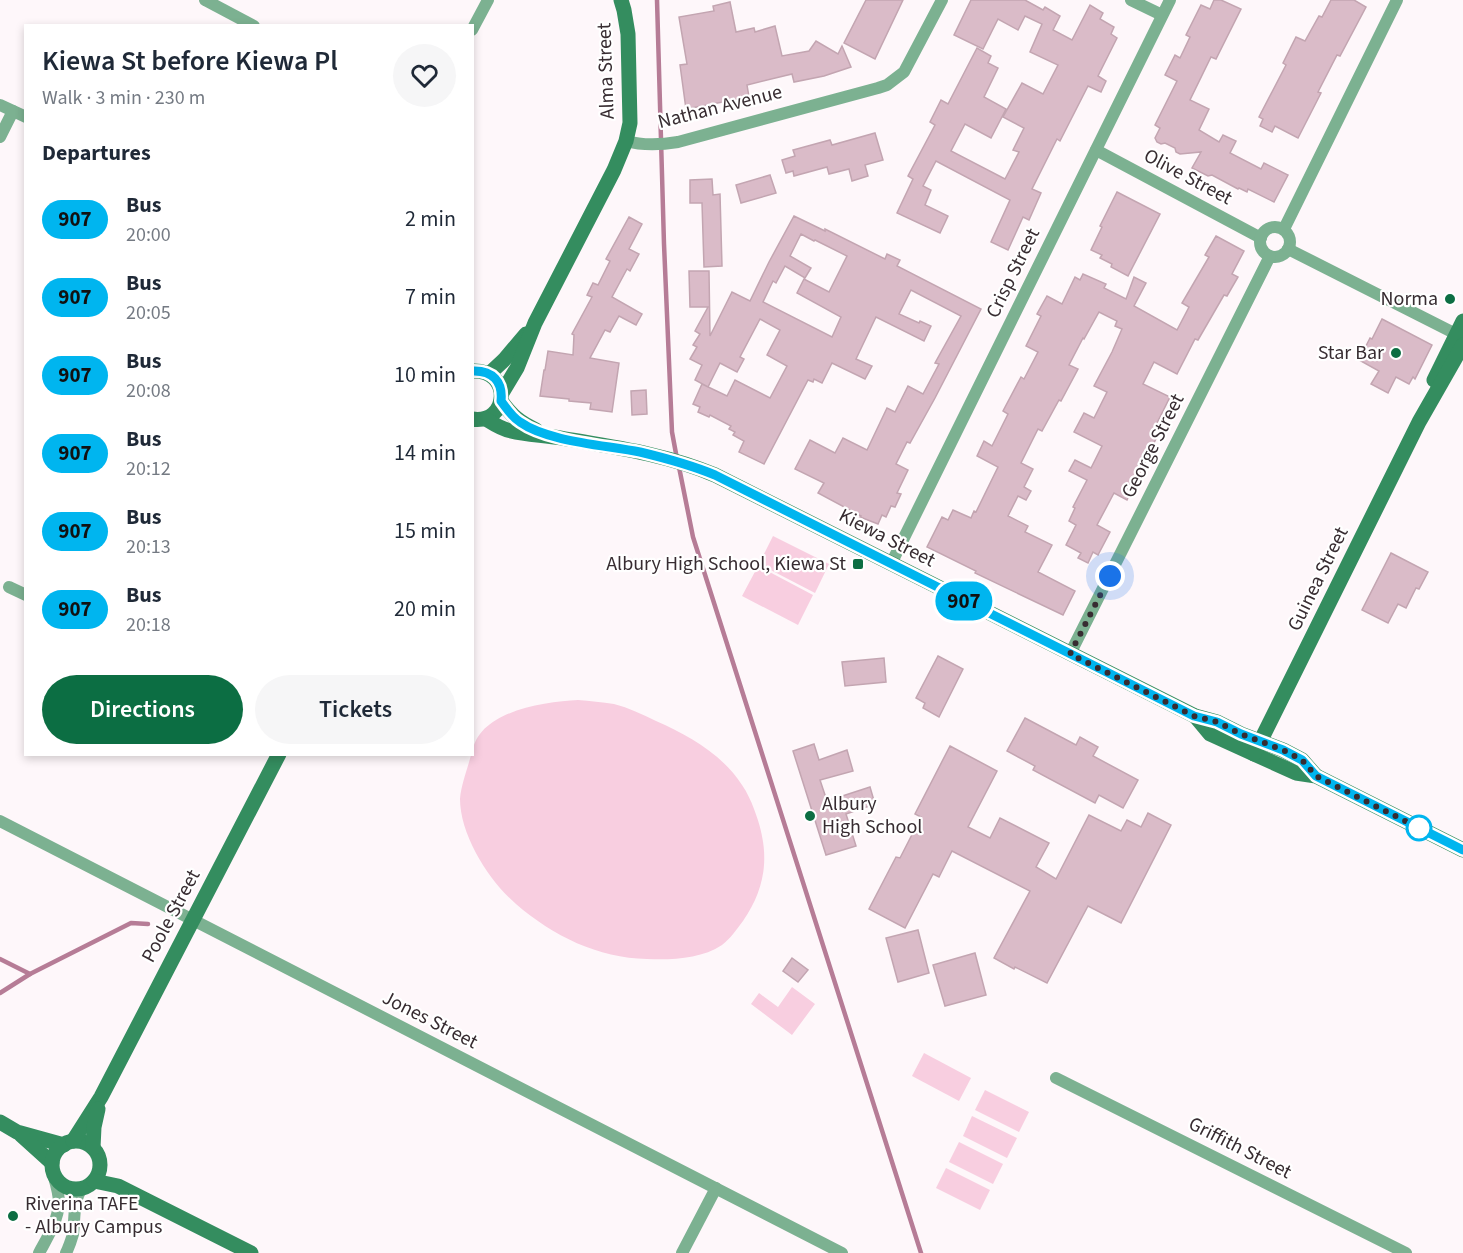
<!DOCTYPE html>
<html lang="en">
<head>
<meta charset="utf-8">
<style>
  :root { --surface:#fff; --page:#f6f6f7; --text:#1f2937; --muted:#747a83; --accent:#0c6e43 }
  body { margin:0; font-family:"Source Sans 3",sans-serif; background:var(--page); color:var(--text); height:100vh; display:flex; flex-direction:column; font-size:22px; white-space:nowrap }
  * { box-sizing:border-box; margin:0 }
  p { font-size:20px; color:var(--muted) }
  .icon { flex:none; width:33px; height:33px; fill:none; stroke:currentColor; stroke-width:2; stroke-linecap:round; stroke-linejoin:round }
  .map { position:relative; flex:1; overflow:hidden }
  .details { position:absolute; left:24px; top:24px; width:450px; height:732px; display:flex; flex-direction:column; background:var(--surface); border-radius:0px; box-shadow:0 3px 9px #0003 }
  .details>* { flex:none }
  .badge { padding:0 12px; border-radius:20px; font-size:21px; line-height:39px }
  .you { position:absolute; width:30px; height:30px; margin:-15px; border:4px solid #fff; border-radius:50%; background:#1a73e8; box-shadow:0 0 0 9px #1a73e833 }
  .map>.badge { position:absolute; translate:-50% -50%; box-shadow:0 0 0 3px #fff }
  h2 { padding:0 18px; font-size:22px; line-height:54px }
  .round { display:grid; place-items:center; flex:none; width:63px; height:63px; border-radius:32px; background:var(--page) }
  .headline { display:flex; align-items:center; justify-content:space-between; height:102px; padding:0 18px }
  h1 { font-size:28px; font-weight:600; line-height:45px }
  .button { display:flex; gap:12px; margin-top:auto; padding:12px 18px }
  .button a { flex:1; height:69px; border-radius:36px; background:var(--accent); color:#fff; font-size:24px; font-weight:600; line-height:69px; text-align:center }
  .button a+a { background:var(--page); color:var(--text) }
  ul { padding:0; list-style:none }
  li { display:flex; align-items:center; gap:18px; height:78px; padding:0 18px }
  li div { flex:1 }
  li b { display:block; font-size:22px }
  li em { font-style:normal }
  li .badge { min-width:66px; font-weight:700; text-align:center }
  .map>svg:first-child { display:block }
  .green { fill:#f8cee0 }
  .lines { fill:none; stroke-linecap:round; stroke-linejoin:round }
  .stream { stroke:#b67c96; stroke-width:4.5 }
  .building { fill:#dabbc8; stroke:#c3a5b1; stroke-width:1.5; fill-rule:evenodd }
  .street { stroke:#7cb191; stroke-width:12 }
  .secondary { stroke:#348d5f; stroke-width:15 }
  .line-casing { stroke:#fff; stroke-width:14 }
  .line { stroke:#00b5ef; stroke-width:9 }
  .walk { stroke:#372c31; stroke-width:6; stroke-dasharray:0 10.8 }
  .poi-dot { fill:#0c6e43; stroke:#fff; stroke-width:2 }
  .stop-dot { fill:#fff; stroke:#00b5ef; stroke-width:3 }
  .labels { text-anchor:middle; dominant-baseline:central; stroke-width:4.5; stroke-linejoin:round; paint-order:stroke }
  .street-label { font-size:20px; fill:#372c31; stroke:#fff }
  .poi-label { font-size:20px; fill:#372c31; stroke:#fff; text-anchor:end }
</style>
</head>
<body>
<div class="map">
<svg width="1463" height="1253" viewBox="0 0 1463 1253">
  <rect width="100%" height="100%" fill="#fef7fa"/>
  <g class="green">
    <path d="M 773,536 L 829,564 L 815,593 L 759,564 Z"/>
    <path d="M 758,566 L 813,595 L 798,625 L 742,596 Z"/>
    <path d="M 578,700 C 590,701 602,702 614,704 C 629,708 642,714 656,721 C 688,735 722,754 742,785 C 747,792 751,801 754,809 C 770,850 768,885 743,921 C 737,929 730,939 722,945 C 701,959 672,960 647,959 C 598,958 553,936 516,904 C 489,881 460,835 460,799 C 461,785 468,767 471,755 L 472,754 C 477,711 543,702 578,700 Z"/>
    <path d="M 792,987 L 815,1004 L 792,1035 L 751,1004 L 759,993 L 778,1007 Z"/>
    <path d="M 924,1053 L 971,1078 L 959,1101 L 912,1076 Z"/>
    <path d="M 985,1090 L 1029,1112 L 1019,1132 L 975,1110 Z"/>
    <path d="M 972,1116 L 1017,1138 L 1007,1158 L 963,1136 Z"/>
    <path d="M 959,1142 L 1003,1164 L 993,1184 L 949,1162 Z"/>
    <path d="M 946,1168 L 990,1190 L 980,1210 L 936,1188 Z"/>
  </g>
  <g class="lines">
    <g class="stream">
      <path d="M 657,0 L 664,244 L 672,432 L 677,459"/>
      <path d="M 679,467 L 693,537 L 921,1253"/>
      <path d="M 0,959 L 30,974"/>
      <path d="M 0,993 L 30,974 L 131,923 L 148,924"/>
    </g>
  </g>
  <g class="building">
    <path d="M 866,0 L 903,0 L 875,59 L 844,43 Z"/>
    <path d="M 971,0 L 1025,0 L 1043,10 L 1045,7 L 1060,16 L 1053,30 L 1072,40 L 1090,5 L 1103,13 L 1100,19 L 1114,27 L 1111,34 L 1117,38 L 1098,76 L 1106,81 L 1101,92 L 1088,86 L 1060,141 L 1057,139 L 1032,189 L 1041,193 L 1029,220 L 1023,217 L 1008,250 L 991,242 L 1010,200 L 936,161 L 923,186 L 931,190 L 925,205 L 948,216 L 940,233 L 897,213 L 913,179 L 908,176 L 935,125 L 930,122 L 941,100 L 948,104 L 977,48 L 991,56 L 988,63 L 998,68 L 984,97 L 1006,109 L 991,138 L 965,124 L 951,151 L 1005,179 L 1019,152 L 1013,150 L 1024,128 L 1003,117 L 1022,83 L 1043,94 L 1058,65 L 1030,52 L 1042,24 L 1025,16 L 1018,30 L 998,19 L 983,49 L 954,35 Z"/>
    <path d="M 1214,0 L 1221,0 L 1241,9 L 1216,59 L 1211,57 L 1190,100 L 1209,109 L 1199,130 L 1219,142 L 1223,135 L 1236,141 L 1230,153 L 1261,169 L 1264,163 L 1288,175 L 1274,202 L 1248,189 L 1247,192 L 1239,188 L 1238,189 L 1212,175 L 1208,176 L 1192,168 L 1201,152 L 1180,154 L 1176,152 L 1175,148 L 1165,143 L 1161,144 L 1157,142 L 1155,138 L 1160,128 L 1155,125 L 1177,81 L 1165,75 L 1175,55 L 1180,58 L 1190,37 L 1186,35 L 1201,5 L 1210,9 Z"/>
    <path d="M 1331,0 L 1354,0 L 1366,7 L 1340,56 L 1337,55 L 1318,92 L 1321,93 L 1298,138 L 1275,126 L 1272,132 L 1260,126 L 1263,119 L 1259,117 L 1286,65 L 1283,63 L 1296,37 L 1305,41 L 1319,16 L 1322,17 Z"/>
    <path d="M 730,2 L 736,32 L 754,28 L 755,32 L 775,26 L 782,56 L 809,51 L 816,41 L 838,54 L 842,46 L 851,67 L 824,76 L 794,82 L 792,74 L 747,85 L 749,97 L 686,109 L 680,65 L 687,64 L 679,17 L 714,11 L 713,6 Z"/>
    <path d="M 875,133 L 883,160 L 865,165 L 868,176 L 852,181 L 849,169 L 829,174 L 827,167 L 794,176 L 793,171 L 786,173 L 782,160 L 795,156 L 793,150 L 830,140 L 832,145 Z"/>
    <path d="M 770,175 L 776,193 L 741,203 L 736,185 Z"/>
    <path d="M 712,179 L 713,195 L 720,194 L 722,266 L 704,267 L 702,203 L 690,203 L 690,180 Z"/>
    <path d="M 1117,192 L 1160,214 L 1128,276 L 1111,267 L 1112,264 L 1100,258 L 1102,255 L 1091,250 L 1102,227 L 1100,226 Z"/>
    <path d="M 794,216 L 825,231 L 825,229 L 885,259 L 887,254 L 900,260 L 897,266 L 981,309 L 935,398 L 910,443 L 907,442 L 896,464 L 908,470 L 897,493 L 901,494 L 895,507 L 891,506 L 886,517 L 882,515 L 878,524 L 860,517 L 861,516 L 818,493 L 824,483 L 795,469 L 810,440 L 835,453 L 843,438 L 867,450 L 887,408 L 895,412 L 908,386 L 923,394 L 939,364 L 935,363 L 961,316 L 911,290 L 899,314 L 919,323 L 920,321 L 931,326 L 924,341 L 876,317 L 856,359 L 872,366 L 865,379 L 832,363 L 822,383 L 814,379 L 813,382 L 808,380 L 764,464 L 739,452 L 744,441 L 733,435 L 735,432 L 729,429 L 731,426 L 710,415 L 709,417 L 698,412 L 700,407 L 693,404 L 702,384 L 727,396 L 735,380 L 770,398 L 787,366 L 767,355 L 780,330 L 760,319 L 740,357 L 744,359 L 737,372 L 720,363 L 708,387 L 695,380 L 702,365 L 690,359 L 697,347 L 693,345 L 700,334 L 695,331 L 708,307 L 690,307 L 689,271 L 709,271 L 710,336 L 732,292 L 750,301 L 769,262 ZM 801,234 L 814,241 L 815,240 L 847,256 L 829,292 L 804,279 L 797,293 L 841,317 L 832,337 L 763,302 L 773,281 L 776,283 L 785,266 L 805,278 L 811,268 L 790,256 Z"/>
    <path d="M 629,217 L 642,224 L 629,249 L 639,254 L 630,271 L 627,269 L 612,297 L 642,314 L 636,325 L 619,316 L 610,332 L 605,330 L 590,358 L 619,363 L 612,412 L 590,409 L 591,403 L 569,401 L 569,399 L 540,396 L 544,370 L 545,370 L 548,351 L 573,355 L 574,335 L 572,334 L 592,297 L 587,295 L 593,283 L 598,285 L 610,261 L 606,259 Z"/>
    <path d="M 1216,236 L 1244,251 L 1232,274 L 1238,277 L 1227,296 L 1224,295 L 1198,340 L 1195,339 L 1177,374 L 1154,362 L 1143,384 L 1170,397 L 1157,423 L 1162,426 L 1127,500 L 1114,493 L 1097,525 L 1110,532 L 1098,555 L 1093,552 L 1088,563 L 1078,558 L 1081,553 L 1066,545 L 1076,525 L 1069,521 L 1075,508 L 1073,507 L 1087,480 L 1069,471 L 1075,460 L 1091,468 L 1102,446 L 1074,432 L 1084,413 L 1094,418 L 1107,392 L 1094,386 L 1112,352 L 1122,329 L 1115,326 L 1117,321 L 1099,312 L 1084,339 L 1083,338 L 1069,365 L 1078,369 L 1061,401 L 1059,400 L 1042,431 L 1038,429 L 1021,463 L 1033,469 L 1024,487 L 1031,491 L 1026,500 L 1018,496 L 1008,516 L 1028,526 L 1025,532 L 1052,545 L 1038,572 L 1075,591 L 1063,615 L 975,573 L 976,571 L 927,547 L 942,517 L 948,520 L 953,510 L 971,518 L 974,511 L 976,512 L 998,467 L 977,456 L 984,441 L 992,446 L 1008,414 L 1003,411 L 1021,377 L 1024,379 L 1038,352 L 1026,346 L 1041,316 L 1037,314 L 1047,296 L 1062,304 L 1075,277 L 1080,280 L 1083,274 L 1106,284 L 1104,288 L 1126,299 L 1134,277 L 1146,283 L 1134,306 L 1177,330 L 1189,307 L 1182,303 L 1209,257 L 1205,255 Z"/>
    <path d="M 1382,319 L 1432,345 L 1415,379 L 1413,377 L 1409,384 L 1396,377 L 1388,393 L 1371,384 L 1379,371 L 1359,360 L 1370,338 L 1372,339 Z"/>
    <path d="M 646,390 L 647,414 L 632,415 L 631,391 Z"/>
    <path d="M 1391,553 L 1428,572 L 1419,589 L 1416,588 L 1406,608 L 1398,604 L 1388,623 L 1362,610 Z"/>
    <path d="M 938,656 L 963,669 L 939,717 L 923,708 L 925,703 L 916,698 Z"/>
    <path d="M 884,658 L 886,682 L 845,686 L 842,662 Z"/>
    <path d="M 1025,718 L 1076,745 L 1080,737 L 1098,747 L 1093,756 L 1138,780 L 1123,808 L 1099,795 L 1095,803 L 1033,770 L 1035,766 L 1007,751 Z"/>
    <path d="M 814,744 L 819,760 L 847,750 L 853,771 L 820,780 L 827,801 L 870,787 L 875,804 L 846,814 L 856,846 L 826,855 L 793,751 Z"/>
    <path d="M 950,746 L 997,771 L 968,827 L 990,838 L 1000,818 L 1049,843 L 1036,867 L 1056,879 L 1089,815 L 1121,831 L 1127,820 L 1141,827 L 1148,813 L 1171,825 L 1121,923 L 1088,906 L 1047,983 L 1015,967 L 1014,969 L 994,958 L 1030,891 L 952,851 L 939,877 L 933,874 L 905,928 L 869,909 L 896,857 L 900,858 L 921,817 L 915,814 Z"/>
    <path d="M 918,930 L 929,973 L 898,982 L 886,938 Z"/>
    <path d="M 975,953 L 986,995 L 945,1006 L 933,965 Z"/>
    <path d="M 792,958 L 808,970 L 798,982 L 783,971 Z"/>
  </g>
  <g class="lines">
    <g class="street">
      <path d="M 205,0 L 254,26"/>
      <path d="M 1131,0 L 1162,15"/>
      <path d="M 472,30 L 488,0"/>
      <path d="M 0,105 L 26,117"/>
      <path d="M 0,137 L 13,111"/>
      <path d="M 626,141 C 644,146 660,145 678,142 L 878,88 L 887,85 L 904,72 L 942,0"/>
      <path d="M 1096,150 L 1261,238"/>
      <circle cx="1275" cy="242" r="15"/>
      <path d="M 1284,229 L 1397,0"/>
      <path d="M 1288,249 L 1456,334"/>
      <path d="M 891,564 L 1170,0"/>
      <path d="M 9,587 L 26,595"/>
      <path d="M 1070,654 L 1270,256"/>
      <path d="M 0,821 L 842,1253"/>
      <path d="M 1056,1078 L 1406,1253"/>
      <path d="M 39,1253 C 47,1238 58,1221 59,1203 C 59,1193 56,1184 53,1174"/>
      <path d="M 66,1253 C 69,1247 71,1241 73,1234 C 75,1218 73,1204 81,1189"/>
      <path d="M 682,1253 L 716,1188"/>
    </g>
    <g class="secondary">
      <path d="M 472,371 C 513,369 509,425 472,419"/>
      <path d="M 489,374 L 504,360 L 526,334"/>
      <path d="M 1434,380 L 1463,321"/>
      <path d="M 502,393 L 517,368 L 535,323 L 614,170 L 626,141 L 630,123 L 628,34 L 624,10 L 621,0"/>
      <path d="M 501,401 C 512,416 519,422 536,430"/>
      <path d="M 486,419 C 494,424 501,429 511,431 C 527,435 545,435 561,438 C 613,447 666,454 715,475 L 1195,716 L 1217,722 L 1241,734 L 1283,750 L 1302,760 L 1316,776"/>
      <path d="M 1195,716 L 1210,734 L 1296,773 L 1316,776 L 1463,850"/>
      <path d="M 1254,754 L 1419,422 L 1463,345"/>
      <path d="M 0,1122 L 17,1132 L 64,1145"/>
      <path d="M 21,1135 L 52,1163"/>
      <circle cx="76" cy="1165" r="24"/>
      <path d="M 73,1141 L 101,1097 L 279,754"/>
      <path d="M 93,1148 L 94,1127 L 98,1109"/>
      <path d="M 94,1181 L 118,1186 L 251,1253"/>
    </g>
  </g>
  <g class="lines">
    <g class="line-casing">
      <path id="line" d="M 472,371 C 493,370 503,382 501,401 C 507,409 512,417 520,422 C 548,442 606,445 640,452 C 665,458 691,465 715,475 L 1194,716 L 1217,722 L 1241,734 L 1283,750 L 1302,760 L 1316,776 L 1463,850"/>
    </g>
    <use href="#line" class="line"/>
    <path class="walk" d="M 1110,576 L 1070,654 L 1194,716 L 1217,722 L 1241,734 L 1283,750 L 1302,760 L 1316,776 L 1421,829 L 1419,828"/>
  </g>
  <g class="poi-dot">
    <circle cx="1450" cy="299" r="6"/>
    <circle cx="1396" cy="353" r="6"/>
    <rect x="852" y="558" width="12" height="12" rx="3"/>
    <circle cx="810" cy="816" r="6"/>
    <circle cx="13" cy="1216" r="6"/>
  </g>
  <circle class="stop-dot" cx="1419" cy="828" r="12"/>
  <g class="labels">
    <g class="street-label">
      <text transform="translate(606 71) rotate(-92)">Alma Street</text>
      <text transform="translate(720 107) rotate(-14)">Nathan Avenue</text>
      <text transform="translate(1188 177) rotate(28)">Olive Street</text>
      <text transform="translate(1013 273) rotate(-64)">Crisp Street</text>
      <text transform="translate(1153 446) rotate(-63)">George Street</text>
      <text transform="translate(887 538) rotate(27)">Kiewa Street</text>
      <text transform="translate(1318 579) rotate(-64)">Guinea Street</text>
      <text transform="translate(171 916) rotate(-62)">Poole Street</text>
      <text transform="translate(430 1020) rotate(27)">Jones Street</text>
      <text transform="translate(1240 1148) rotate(27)">Griffith Street</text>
    </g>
    <g class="poi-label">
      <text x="1438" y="299">Norma</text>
      <text x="1384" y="353">Star Bar</text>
      <text x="846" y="564">Albury High School, Kiewa St</text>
      <text x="822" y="804" text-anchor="start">Albury<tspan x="822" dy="23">High School</tspan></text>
      <text x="25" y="1204" text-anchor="start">Riverina TAFE<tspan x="25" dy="23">- Albury Campus</tspan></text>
    </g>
  </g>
</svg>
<div class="you" style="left:1110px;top:576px"></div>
<b class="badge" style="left:964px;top:601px;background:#00b5ef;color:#111">907</b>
<section class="details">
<div class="headline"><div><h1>Kiewa St before Kiewa Pl</h1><p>Walk · 3 min · 230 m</p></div><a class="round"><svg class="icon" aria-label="heart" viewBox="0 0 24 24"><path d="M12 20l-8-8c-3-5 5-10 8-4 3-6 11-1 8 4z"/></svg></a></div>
<h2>Departures</h2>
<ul>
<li><span class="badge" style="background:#00b5ef;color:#111">907</span><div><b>Bus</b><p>20:00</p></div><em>2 min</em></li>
<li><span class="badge" style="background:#00b5ef;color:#111">907</span><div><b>Bus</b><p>20:05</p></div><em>7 min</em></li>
<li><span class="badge" style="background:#00b5ef;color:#111">907</span><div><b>Bus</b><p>20:08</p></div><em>10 min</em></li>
<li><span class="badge" style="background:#00b5ef;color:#111">907</span><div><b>Bus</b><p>20:12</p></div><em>14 min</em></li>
<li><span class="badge" style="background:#00b5ef;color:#111">907</span><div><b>Bus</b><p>20:13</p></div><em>15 min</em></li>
<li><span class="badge" style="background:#00b5ef;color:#111">907</span><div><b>Bus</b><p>20:18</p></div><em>20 min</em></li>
</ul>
<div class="button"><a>Directions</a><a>Tickets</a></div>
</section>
</div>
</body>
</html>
